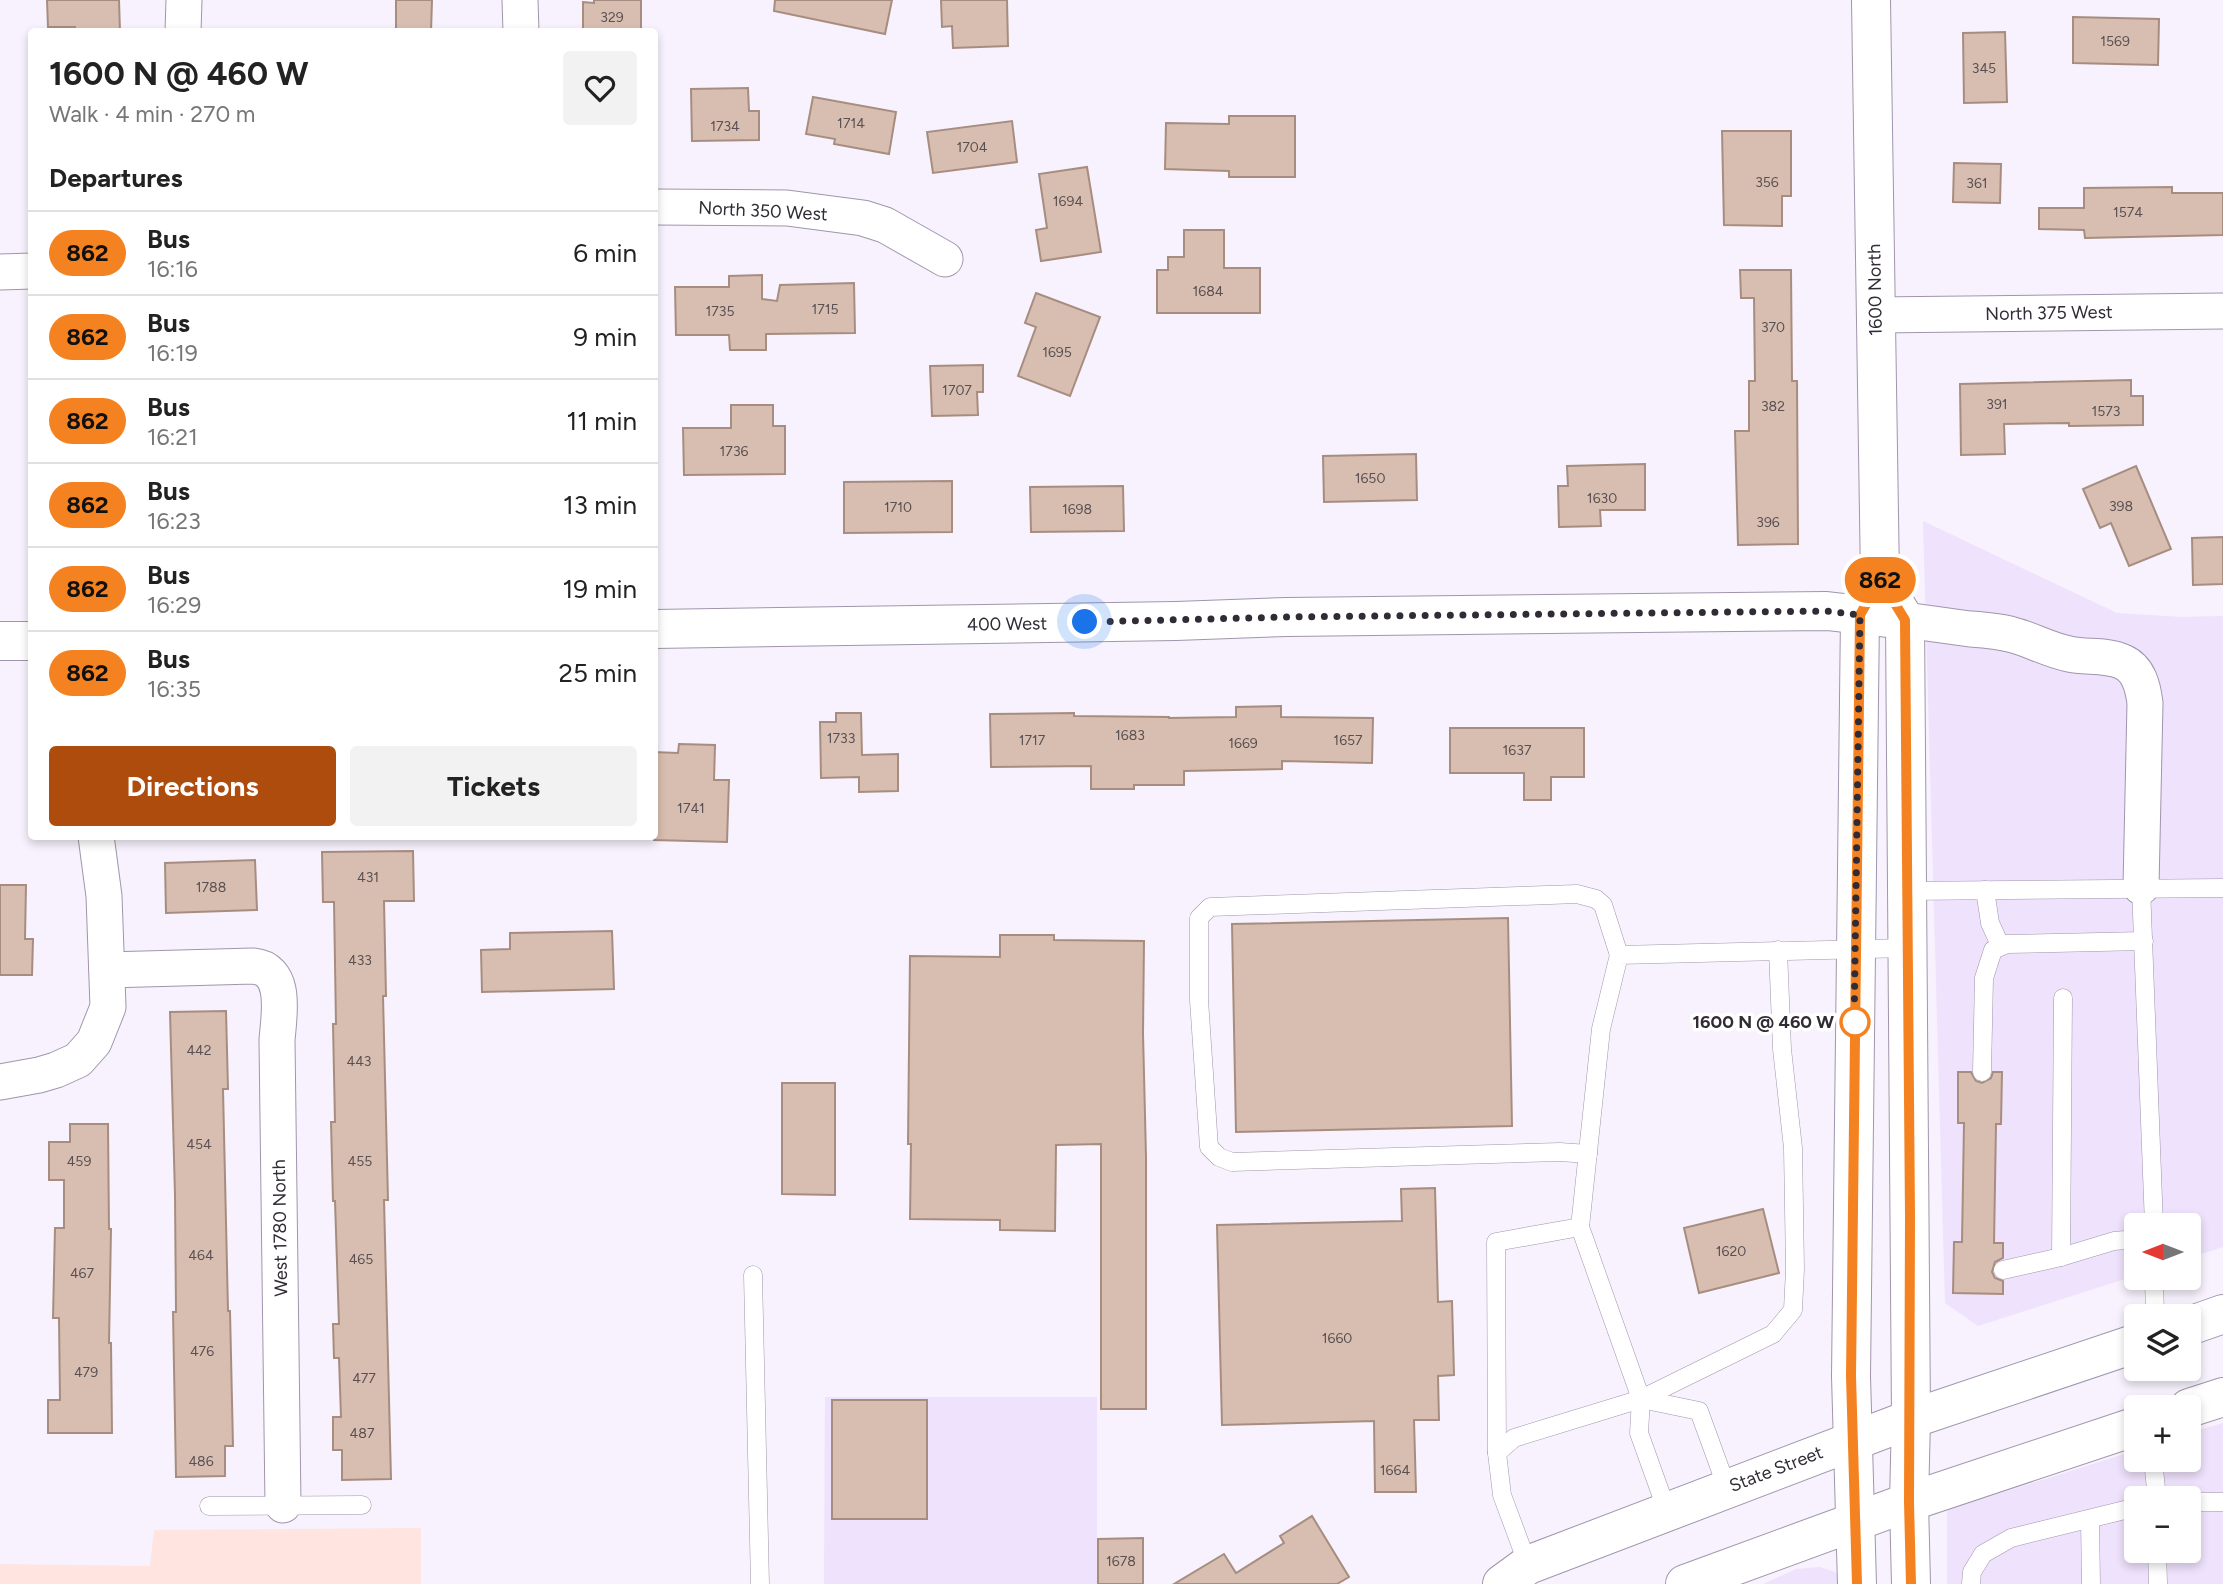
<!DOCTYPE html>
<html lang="en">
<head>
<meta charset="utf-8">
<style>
  :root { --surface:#fff; --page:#f2f2f2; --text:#222; --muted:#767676; --line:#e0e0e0; --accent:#ad4c0c }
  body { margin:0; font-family:Figtree,sans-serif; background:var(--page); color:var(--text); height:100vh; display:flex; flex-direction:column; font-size:26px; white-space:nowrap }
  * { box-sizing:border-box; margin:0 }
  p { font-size:23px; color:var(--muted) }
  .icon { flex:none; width:38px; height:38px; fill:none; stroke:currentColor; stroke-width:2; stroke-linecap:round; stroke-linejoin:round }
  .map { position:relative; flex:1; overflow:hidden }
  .drawer { position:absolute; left:28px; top:28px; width:630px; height:812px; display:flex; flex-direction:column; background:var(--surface); border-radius:7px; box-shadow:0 4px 10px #0003 }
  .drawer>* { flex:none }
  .badge { padding:0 14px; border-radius:23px; font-size:24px; line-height:46px }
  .needle { width:46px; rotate:270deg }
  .controls { position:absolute; left:2124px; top:1213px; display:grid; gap:14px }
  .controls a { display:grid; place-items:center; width:77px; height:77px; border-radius:7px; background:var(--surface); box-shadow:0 4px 10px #0003; font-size:35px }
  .you { position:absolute; width:35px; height:35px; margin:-18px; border:5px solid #fff; border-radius:50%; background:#1a73e8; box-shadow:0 0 0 10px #1a73e833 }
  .map>.badge { position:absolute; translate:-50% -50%; box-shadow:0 0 0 4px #fff }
  h2 { padding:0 21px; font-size:26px; line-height:63px }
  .round { display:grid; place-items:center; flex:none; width:74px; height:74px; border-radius:7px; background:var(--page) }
  .head { display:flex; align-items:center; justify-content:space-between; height:119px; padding:0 21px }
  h1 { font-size:33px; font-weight:700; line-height:52px }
  .primary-button { display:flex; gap:14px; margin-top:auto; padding:14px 21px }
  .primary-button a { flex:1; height:80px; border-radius:7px; background:var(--accent); color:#fff; font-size:28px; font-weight:700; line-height:80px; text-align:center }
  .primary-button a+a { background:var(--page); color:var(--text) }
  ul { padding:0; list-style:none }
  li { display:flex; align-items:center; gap:21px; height:84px; padding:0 21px; border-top:2px solid var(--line) }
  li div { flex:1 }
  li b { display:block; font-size:26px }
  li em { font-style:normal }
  li .badge { min-width:77px; font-weight:700; text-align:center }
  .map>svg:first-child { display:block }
  .built { fill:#efe2fc; fill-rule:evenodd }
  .medical { fill:#ffe4e0 }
  .building { fill:#d8beb0; stroke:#a78d80; stroke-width:2 }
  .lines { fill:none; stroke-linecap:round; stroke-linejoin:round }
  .lane-casing { stroke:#a195ac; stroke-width:19 }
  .street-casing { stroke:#a195ac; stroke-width:37 }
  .secondary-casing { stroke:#a195ac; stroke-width:40 }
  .primary-casing { stroke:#a195ac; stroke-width:40 }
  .lane { stroke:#fff; stroke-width:18 }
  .street { stroke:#fff; stroke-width:35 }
  .secondary { stroke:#fff; stroke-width:38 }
  .primary { stroke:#fff; stroke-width:38 }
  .line-casing { stroke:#fff; stroke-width:16 }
  .line { stroke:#f58220; stroke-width:10 }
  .walk { stroke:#302b34; stroke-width:7; stroke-dasharray:0 12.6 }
  .stop-dot { fill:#fff; stroke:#f58220; stroke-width:3.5 }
  .labels { text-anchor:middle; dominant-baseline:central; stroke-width:7; stroke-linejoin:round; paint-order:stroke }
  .number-label { font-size:14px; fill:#5a5053 }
  .street-label { font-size:18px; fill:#302b34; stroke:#fff }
  .stop-label { font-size:18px; font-weight:bold; fill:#302b34; stroke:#fff; text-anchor:end }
</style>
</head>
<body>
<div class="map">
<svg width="2223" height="1584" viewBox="0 0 2223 1584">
  <rect width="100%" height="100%" fill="#f7f2fd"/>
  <g class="built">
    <path d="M 1923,521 L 2117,613 L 2181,617 L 2223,616 L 2223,1247 L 2189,1258 L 2189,1225 L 2137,1225 L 2137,1275 L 1978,1326 L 1945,1303 Z"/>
    <path d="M 825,1397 L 1097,1397 L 1097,1584 L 824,1584 Z"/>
    <path d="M 2223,1423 L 2223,1584 L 1947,1584 L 1947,1510 L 2137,1450 L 2137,1460 L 2189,1460 L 2189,1433 ZM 2137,1498 L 2189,1498 L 2189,1550 L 2137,1550 Z"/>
    <path d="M 1820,1567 L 1838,1573 L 1846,1584 L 1763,1584 L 1796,1569 Z"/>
  </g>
  <path class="medical" d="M 421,1528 L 421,1584 L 0,1584 L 0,1564 L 150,1566 L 154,1530 Z"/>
  <g class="building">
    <path d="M 47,0 L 119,0 L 120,32 L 75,32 L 75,27 L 48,27 Z"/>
    <path d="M 396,0 L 432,0 L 431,32 L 396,32 Z"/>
    <path d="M 594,0 L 641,0 L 641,32 L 583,32 L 583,2 L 594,3 Z"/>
    <path d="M 775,0 L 892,0 L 885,34 L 774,11 Z"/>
    <path d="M 941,0 L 1007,0 L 1008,46 L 953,48 L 952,26 L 942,27 Z"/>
    <path d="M 2073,17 L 2159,19 L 2158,65 L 2073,63 Z"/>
    <path d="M 2005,32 L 2007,102 L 1964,103 L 1963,33 Z"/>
    <path d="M 748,88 L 749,111 L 759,111 L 759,140 L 692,141 L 691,89 Z"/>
    <path d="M 813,97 L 896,112 L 889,154 L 834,144 L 835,139 L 806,134 Z"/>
    <path d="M 1229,116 L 1295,116 L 1295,177 L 1229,177 L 1229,171 L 1165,169 L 1166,123 L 1229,124 Z"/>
    <path d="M 1012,121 L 1017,162 L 933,173 L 927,132 Z"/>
    <path d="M 1722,131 L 1791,131 L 1791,196 L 1782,196 L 1782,226 L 1724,225 Z"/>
    <path d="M 1954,163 L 2001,164 L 2000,203 L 1953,202 Z"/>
    <path d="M 1087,167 L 1101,252 L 1041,261 L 1036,230 L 1047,228 L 1039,174 Z"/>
    <path d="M 2172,187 L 2172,193 L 2223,193 L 2223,235 L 2085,238 L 2084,230 L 2039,229 L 2039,208 L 2084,208 L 2084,188 Z"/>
    <path d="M 1184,230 L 1224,230 L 1224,268 L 1260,268 L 1260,313 L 1157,313 L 1157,270 L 1168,270 L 1168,257 L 1184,257 Z"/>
    <path d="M 1740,270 L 1791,270 L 1792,381 L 1797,381 L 1798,544 L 1738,545 L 1735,431 L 1749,431 L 1749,381 L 1755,381 L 1754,298 L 1741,298 Z"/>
    <path d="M 762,275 L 762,299 L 777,301 L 780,285 L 854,283 L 855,333 L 766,334 L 766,350 L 730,350 L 729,335 L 676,335 L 675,287 L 729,287 L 729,276 Z"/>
    <path d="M 1036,293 L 1100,317 L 1070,396 L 1018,376 L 1036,327 L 1025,323 Z"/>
    <path d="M 983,365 L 983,392 L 977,392 L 978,415 L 932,416 L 930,366 Z"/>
    <path d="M 2131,380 L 2131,396 L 2143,396 L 2143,425 L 2069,426 L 2069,423 L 2004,424 L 2005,454 L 1961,455 L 1960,384 Z"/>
    <path d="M 731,405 L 773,405 L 773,426 L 785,426 L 785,474 L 684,475 L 683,428 L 731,428 Z"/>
    <path d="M 1416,454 L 1417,500 L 1324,502 L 1323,456 Z"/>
    <path d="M 1645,464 L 1645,510 L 1600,510 L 1601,526 L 1559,527 L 1558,486 L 1568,486 L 1567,466 Z"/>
    <path d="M 2136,466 L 2171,549 L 2129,566 L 2111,523 L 2100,528 L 2083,489 Z"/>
    <path d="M 952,481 L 952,532 L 844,533 L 844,482 Z"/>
    <path d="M 1123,486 L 1124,531 L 1031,532 L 1030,487 Z"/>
    <path d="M 2223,537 L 2223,584 L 2193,585 L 2192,538 Z"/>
    <path d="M 1281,706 L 1281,717 L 1373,718 L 1372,763 L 1282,761 L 1282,769 L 1184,771 L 1184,785 L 1134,785 L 1134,789 L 1091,789 L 1091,766 L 991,767 L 990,714 L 1074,713 L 1074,716 L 1169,717 L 1169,718 L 1236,717 L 1236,707 Z"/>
    <path d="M 836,713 L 861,713 L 862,755 L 898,754 L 898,791 L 859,792 L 859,777 L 821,778 L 820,722 L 836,722 Z"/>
    <path d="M 1450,728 L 1584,728 L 1584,777 L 1551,777 L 1551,800 L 1524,800 L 1524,773 L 1450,773 Z"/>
    <path d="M 679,744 L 715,745 L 714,780 L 729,780 L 727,842 L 654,840 L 654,752 L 678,753 Z"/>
    <path d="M 413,851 L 414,901 L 384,901 L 386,996 L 383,996 L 388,1200 L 384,1200 L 391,1479 L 342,1480 L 342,1450 L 333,1450 L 333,1417 L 341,1417 L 339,1358 L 334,1358 L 333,1324 L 339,1324 L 335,1201 L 333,1201 L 331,1122 L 335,1122 L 333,1024 L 336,1024 L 334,902 L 323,902 L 322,852 Z"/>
    <path d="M 255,860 L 257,910 L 166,913 L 165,863 Z"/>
    <path d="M 0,885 L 26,885 L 25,939 L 33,939 L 32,975 L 0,975 Z"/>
    <path d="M 1508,918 L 1512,1126 L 1236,1132 L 1232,924 Z"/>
    <path d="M 612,931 L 614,989 L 482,992 L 481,950 L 510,949 L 510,933 Z"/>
    <path d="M 1000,935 L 1054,935 L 1054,940 L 1144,941 L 1143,1033 L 1146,1157 L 1146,1409 L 1101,1409 L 1101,1144 L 1056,1145 L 1055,1231 L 1000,1230 L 1000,1220 L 910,1219 L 911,1144 L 908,1144 L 910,956 L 1000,957 Z"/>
    <path d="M 226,1011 L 228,1089 L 223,1089 L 228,1311 L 230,1311 L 233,1446 L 225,1446 L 225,1476 L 176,1477 L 173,1312 L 176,1312 L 175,1195 L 170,1012 Z"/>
    <path d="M 1958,1072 L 1971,1072 L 1976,1081 L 1982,1083 L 1991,1078 L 1993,1072 L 2002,1072 L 2001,1124 L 1996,1124 L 1994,1243 L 2003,1243 L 2003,1258 L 1995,1262 L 1992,1272 L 1995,1278 L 2003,1281 L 2003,1294 L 1953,1293 L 1954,1242 L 1962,1242 L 1964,1123 L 1958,1123 Z"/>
    <path d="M 782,1083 L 835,1083 L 835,1195 L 782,1194 Z"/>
    <path d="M 70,1124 L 108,1124 L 109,1229 L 111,1229 L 109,1343 L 111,1343 L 112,1433 L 48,1433 L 48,1400 L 60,1400 L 59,1318 L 53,1318 L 55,1228 L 64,1228 L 64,1180 L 49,1180 L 49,1142 L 70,1142 Z"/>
    <path d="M 1435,1188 L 1438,1302 L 1452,1301 L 1454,1375 L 1438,1376 L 1439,1420 L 1414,1420 L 1416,1492 L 1375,1492 L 1374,1421 L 1222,1425 L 1217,1225 L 1402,1221 L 1401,1189 Z"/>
    <path d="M 1763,1209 L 1779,1273 L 1699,1293 L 1684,1228 Z"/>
    <rect x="832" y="1400" width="95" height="119"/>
    <path d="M 1312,1516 L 1349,1577 L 1337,1584 L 1174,1584 L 1224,1554 L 1236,1573 L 1284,1543 L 1280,1536 Z"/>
    <path d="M 1143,1538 L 1143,1584 L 1098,1584 L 1098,1539 Z"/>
  </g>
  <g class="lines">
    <g class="lane-casing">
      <g id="lane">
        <path d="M 2141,887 L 2154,1225"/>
        <path d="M 1985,890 L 1990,923 L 2000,945"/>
        <path d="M 1907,891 L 2223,888"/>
        <path d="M 1982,1072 L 1984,978 L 1993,950 L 2007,944 L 2144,941"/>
        <path d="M 1588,1154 L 1560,1152 L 1232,1162 L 1219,1157 L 1209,1147 L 1199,1000 L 1199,918 L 1210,907 L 1577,894 L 1596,899 L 1603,905 L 1619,955"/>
        <path d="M 2061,1257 L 2063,998"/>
        <path d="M 2003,1270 L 2061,1257 L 2114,1241 L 2137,1239"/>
        <path d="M 753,1275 L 760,1584"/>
        <path d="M 2154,1278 L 2155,1316"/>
        <path d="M 1641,1399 L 1699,1411 L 1727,1488"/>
        <path d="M 1497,1453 L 1496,1242 L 1580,1227"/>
        <path d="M 2153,1460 L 2157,1498"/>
        <path d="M 2189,1502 L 2223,1502"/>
        <path d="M 209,1506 L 362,1505"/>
        <path d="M 1667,1511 L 1639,1433 L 1641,1399 L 1580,1227 L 1601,1029 L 1619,955 L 1907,948"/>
        <path d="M 2090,1520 L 2091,1584"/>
        <path d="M 2157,1550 L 2158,1584"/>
        <path d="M 1528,1565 L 1502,1495 L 1497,1453 L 1514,1438 L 1641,1399 L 1773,1334 L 1793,1310 L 1795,1269 L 1793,1148 L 1782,1049 L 1778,950"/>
        <path d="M 1971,1584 L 1972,1572 L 1983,1554 L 2011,1538 L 2137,1507"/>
      </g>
    </g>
    <g class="street-casing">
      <g id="street">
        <path d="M 520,0 L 521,32"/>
        <path d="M 183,32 L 184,0"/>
        <path d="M 654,207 L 787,208 L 863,218 L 885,225 L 945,259"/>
        <path d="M 0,272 L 32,271"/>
        <path d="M 1875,315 L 2223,311"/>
        <path d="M 1905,620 C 1927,623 1948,626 1970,629 C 1984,630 1999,631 2013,635 C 2032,640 2049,650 2069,654 C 2086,658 2106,654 2123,662 C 2139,669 2143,687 2145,703 L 2141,887"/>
        <path d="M 107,970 L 253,966 C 288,969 279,1015 277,1040 L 283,1505"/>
        <path d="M 0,1082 L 39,1075 L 56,1070 L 78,1060 L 94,1042 L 108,1007 L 104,896 L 96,836"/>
      </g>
    </g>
    <g class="secondary-casing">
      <g id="secondary">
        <path d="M 1892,599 L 1905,620 L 1911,1419 L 1909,1502 L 1911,1584"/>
        <path d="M 654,629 L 1176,621 L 1287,617 L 1827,611 L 1905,620"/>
        <path d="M 0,641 L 32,641"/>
        <path d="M 1857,1584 L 1851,1376 L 1860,615 L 1880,579 L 1871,0"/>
      </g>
    </g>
    <g class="primary-casing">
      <g id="primary">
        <path d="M 2189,1326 L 2223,1314"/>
        <path d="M 2189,1408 L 2223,1397"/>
        <path d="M 1502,1584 L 1528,1565 L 1911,1419 L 2137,1343"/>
        <path d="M 1685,1584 L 1909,1502 L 2137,1426"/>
      </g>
    </g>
    <use href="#lane" class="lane"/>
    <use href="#street" class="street"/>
    <use href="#secondary" class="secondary"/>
    <use href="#primary" class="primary"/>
  </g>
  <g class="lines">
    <g class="line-casing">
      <path id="line" d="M 1857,1584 L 1851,1376 L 1860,615 L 1880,579 L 1905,620 L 1910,1217 L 1909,1502 L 1911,1584"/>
    </g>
    <use href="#line" class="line"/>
    <path class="walk" d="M 1085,622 L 1287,617 L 1827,611 L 1860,615 L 1854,1028 L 1855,1022"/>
  </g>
  <circle class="stop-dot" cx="1855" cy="1022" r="14"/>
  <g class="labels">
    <g class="number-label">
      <text x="612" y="17">329</text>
      <text x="2115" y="41">1569</text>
      <text x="1984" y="68">345</text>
      <text x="851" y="123">1714</text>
      <text x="725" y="126">1734</text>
      <text x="972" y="147">1704</text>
      <text x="1767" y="182">356</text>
      <text x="1977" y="183">361</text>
      <text x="1068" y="201">1694</text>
      <text x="2128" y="212">1574</text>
      <text x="1208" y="291">1684</text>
      <text x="825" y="309">1715</text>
      <text x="720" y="311">1735</text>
      <text x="1773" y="327">370</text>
      <text x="1057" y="352">1695</text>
      <text x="957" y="390">1707</text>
      <text x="1997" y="404">391</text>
      <text x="1773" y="406">382</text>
      <text x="2106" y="411">1573</text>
      <text x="734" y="451">1736</text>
      <text x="1370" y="478">1650</text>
      <text x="1602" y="498">1630</text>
      <text x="2121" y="506">398</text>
      <text x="898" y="507">1710</text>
      <text x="1077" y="509">1698</text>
      <text x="1768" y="522">396</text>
      <text x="1130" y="735">1683</text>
      <text x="841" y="738">1733</text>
      <text x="1032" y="740">1717</text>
      <text x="1348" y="740">1657</text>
      <text x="1243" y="743">1669</text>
      <text x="1517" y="750">1637</text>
      <text x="691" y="808">1741</text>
      <text x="368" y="877">431</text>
      <text x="211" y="887">1788</text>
      <text x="360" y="960">433</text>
      <text x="199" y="1050">442</text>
      <text x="359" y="1061">443</text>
      <text x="199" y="1144">454</text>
      <text x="79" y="1161">459</text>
      <text x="360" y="1161">455</text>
      <text x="1731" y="1251">1620</text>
      <text x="201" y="1255">464</text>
      <text x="361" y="1259">465</text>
      <text x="82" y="1273">467</text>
      <text x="1337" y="1338">1660</text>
      <text x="202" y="1351">476</text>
      <text x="86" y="1372">479</text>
      <text x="364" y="1378">477</text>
      <text x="362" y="1433">487</text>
      <text x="201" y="1461">486</text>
      <text x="1395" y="1470">1664</text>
      <text x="1121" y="1561">1678</text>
    </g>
    <g class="street-label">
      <text transform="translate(763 211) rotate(3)">North 350 West</text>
      <text transform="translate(1875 290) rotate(-91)">1600 North</text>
      <text transform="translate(2049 313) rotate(-1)">North 375 West</text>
      <text transform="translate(1007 624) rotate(-1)">400 West</text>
      <text transform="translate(280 1228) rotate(-91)">West 1780 North</text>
      <text transform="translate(1776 1469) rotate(-21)">State Street</text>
    </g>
    <g class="stop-label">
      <text x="1834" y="1022">1600 N @ 460 W</text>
    </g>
  </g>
</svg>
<div class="controls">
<a><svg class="needle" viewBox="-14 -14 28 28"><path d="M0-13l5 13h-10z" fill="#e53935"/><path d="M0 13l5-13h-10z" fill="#767676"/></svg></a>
<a><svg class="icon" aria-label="layers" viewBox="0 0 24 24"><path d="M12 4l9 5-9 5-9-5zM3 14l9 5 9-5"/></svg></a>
<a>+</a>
<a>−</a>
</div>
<div class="you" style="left:1085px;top:622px"></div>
<b class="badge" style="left:1880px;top:580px;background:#f58220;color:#111">862</b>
<section class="drawer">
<div class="head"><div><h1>1600 N @ 460 W</h1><p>Walk · 4 min · 270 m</p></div><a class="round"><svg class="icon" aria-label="heart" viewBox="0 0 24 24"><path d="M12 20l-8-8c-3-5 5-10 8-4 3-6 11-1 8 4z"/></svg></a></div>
<h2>Departures</h2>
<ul>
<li><span class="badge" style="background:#f58220;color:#111">862</span><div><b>Bus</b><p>16:16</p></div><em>6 min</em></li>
<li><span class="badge" style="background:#f58220;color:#111">862</span><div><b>Bus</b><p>16:19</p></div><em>9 min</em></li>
<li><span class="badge" style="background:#f58220;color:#111">862</span><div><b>Bus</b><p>16:21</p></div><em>11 min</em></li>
<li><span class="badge" style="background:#f58220;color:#111">862</span><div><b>Bus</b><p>16:23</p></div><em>13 min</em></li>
<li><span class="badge" style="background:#f58220;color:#111">862</span><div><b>Bus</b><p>16:29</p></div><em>19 min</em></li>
<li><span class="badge" style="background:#f58220;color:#111">862</span><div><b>Bus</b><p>16:35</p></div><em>25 min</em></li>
</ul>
<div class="primary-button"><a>Directions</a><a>Tickets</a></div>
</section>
</div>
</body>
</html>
